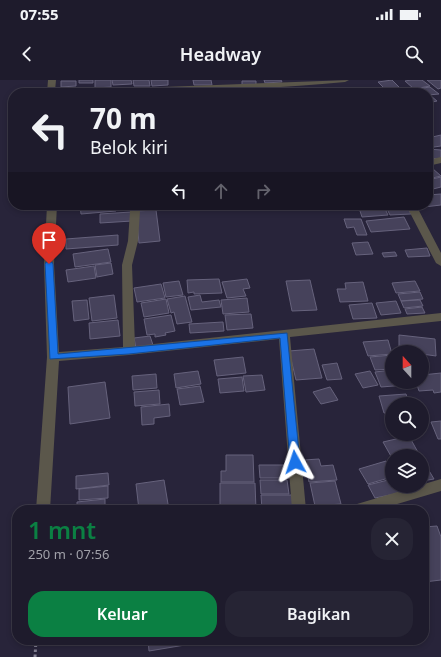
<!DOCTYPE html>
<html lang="id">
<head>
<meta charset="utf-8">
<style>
  :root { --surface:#1e1b2c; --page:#262434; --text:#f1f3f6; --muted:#a1a1a9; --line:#3c3948; --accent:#0b8043 }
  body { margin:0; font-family:"Noto Sans",sans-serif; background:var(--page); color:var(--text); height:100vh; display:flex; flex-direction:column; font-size:15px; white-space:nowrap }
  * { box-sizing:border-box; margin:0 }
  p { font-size:13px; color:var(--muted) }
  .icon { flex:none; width:22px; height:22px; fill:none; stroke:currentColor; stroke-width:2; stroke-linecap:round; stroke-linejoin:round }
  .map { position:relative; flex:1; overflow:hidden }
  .panel { position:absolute; left:12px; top:425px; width:417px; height:140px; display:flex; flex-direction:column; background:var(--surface); border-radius:16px; box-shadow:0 2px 6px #0003,0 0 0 1px var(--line) }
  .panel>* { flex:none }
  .guide { position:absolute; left:8px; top:8px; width:425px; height:122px; border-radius:16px; box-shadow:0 2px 6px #0003,0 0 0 1px var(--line); background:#1e1b2c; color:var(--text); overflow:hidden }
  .needle { width:26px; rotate:339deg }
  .controls { position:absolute; left:385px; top:265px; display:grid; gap:8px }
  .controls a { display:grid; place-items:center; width:44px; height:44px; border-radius:50%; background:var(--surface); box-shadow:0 2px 6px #0003,0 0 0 1px var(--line); font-size:20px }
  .pin { position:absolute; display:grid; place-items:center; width:34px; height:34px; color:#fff; margin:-41px -17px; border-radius:50% 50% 50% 0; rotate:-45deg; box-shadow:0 0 4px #0007 }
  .pin .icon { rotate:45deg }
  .me { position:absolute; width:44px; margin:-22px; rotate:355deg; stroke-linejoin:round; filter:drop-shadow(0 0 3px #0008) }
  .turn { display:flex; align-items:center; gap:14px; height:84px; padding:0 16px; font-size:18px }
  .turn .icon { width:52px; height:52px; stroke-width:2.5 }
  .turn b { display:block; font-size:28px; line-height:34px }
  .lanes { display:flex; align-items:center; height:38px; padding:0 16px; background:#0003; justify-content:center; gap:20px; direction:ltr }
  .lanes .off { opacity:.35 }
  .round { display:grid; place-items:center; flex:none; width:42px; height:42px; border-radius:16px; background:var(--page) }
  .head { display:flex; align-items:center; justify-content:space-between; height:68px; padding:0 16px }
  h1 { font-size:24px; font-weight:600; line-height:30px; color:var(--accent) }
  .button { display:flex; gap:8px; margin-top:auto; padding:8px 16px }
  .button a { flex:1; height:46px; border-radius:16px; background:var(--accent); color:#fff; font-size:16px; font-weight:600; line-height:46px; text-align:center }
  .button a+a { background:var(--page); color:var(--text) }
  .status { display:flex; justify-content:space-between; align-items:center; height:28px; padding:0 20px; background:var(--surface); direction:ltr }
  .status svg { height:11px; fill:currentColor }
  header { display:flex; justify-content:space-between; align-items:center; height:52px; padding:0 16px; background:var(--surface); font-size:18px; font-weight:600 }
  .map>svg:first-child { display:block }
  .building { fill:#46425b; stroke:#66627c }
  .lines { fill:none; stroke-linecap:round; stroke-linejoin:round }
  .path { stroke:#838093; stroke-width:3; stroke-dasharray:2.5 2.5; stroke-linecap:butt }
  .minor { fill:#5b574b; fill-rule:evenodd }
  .route { fill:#1a73e8; stroke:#114b97 }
</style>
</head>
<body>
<div class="status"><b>07:55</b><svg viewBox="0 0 49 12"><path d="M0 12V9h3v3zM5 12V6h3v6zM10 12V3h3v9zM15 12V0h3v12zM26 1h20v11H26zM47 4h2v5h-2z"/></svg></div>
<header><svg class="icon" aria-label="back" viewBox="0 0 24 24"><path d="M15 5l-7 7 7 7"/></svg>Headway<svg class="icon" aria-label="search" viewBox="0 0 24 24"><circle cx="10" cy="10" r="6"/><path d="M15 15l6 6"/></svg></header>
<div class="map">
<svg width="441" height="577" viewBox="0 0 441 577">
  <rect width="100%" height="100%" fill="#28243a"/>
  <path class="building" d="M79,0H93V3H79Z
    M95,0H111V7L95,8Z
    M112,0H131L132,4L113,5Z
    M133,0H149L150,6H134Z
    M151,0H168V5L152,6Z
    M193,0H211L212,5H194Z
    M264,0H281L282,2L265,3Z
    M392,0L405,13H389L378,2Z
    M411,0H422L430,6L414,9L405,1Z
    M427,0H441V8L438,9Z
    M61,1H76V6L61,7Z
    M242,1H256V6H242Z
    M430,7L439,14L428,15V13H414L410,10Z
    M368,8L374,13H356L353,10Z
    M428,16H431L437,21L428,23Z
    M441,55V66L434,67L428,62V58Z
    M428,69L441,70V79L428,78Z
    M432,88L441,96L428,99V89Z
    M441,97V107L433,109L428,104V100Z
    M441,114V125L424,127L423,125H428V115Z
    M80,125H115L116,131L81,134Z
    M358,125H383L388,135L362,137Z
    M385,125H406L411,134L390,135Z
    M156,130L160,161L139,163L136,131Z
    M131,132L132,141L100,143V134Z
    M404,137L410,149L371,152L366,141Z
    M344,139H361L367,155H357L354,147L347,148Z
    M118,155V165L66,169V159Z
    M368,162L373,174L356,175L352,163Z
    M427,168L430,176L408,177L405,170Z
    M108,169L111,182L75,187L73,174Z
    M395,172L397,176L384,177L382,173Z
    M111,183L113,194L97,197L95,185Z
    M94,186L96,198L68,202L66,190Z
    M219,199L222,213L194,214V212L188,213L187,200Z
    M247,199L250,208L243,209L246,216L227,218L222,202Z
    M310,200L317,230L292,231L286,201Z
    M179,201L183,215L166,217L163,203Z
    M415,201L420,211L396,213L392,203Z
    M363,202L368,221L340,222L337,209H346L345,203Z
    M161,204L165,218L137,222L134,208Z
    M420,212L423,219L401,221L398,214Z
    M114,215L117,238L92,241L89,218Z
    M200,215L202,222L219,220L221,227L191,230L188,217Z
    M185,216L192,242L177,244L174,232L171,233L167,219Z
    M247,218L249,232L223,234L221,220Z
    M166,219L169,233L144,237L141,223Z
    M87,220L89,239L74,241L72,221Z
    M420,220L423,226L404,228L401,221Z
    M396,221L401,233L381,235L376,223Z
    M372,223L377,238L353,239L349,225Z
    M422,227L425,233L407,234L405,229Z
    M251,234L253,248L227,250L225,235Z
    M171,235L175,251L165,253L166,255L155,257V254L147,255L144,239Z
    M118,240L120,256L90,259L89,243Z
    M223,242L224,251L190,253L189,244Z
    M399,255L435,259L436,276L422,274V272H399Z
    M150,256L153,265L136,268L134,258Z
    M388,260L392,274L368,276L363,262Z
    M314,269L322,298L296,300L289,271Z
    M392,275V289L375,290L370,277Z
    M243,277L246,293L217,296L214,280Z
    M337,283L342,299L327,300L322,285Z
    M392,290V302H406L407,305L381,307L375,292Z
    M198,291L201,304L176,308L174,294Z
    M370,291L378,305L363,308L355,294Z
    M441,293V312L434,313L433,310L419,311L416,302H422V295Z
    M156,294L157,308L133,310L132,296Z
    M262,295L265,310L246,312L243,296Z
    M242,297L244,311L220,313L218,299Z
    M105,302L110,338L70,344L68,307Z
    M200,306L204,322L180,325L177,309Z
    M330,307L338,320L321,324L313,312Z
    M159,310L160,324L135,326L134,312Z
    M406,314L409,324H392V333H384L379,316Z
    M169,324L170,336L154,338V344L142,345L141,327Z
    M441,341V359H438L431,342Z
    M409,356L420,376H392V378L383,362Z
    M226,375H253L254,402H221V391H226Z
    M319,379L321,386L333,385L337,400L309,402L304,380Z
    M422,379L434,399L422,401Z
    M386,381L392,391V397L368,404L359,389Z
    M259,385H291L292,398H260Z
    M108,393L109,405L76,409V396Z
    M392,399V406H397L400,413L375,418L368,405Z
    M164,400L169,430H139L136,404Z
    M260,400H287L289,414H261Z
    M335,401L341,424L315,426L310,403Z
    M220,403H255L256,430H220Z
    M108,406V418L79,420V409Z
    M261,415H292L294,430H262Z
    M105,419V430H77V422Z
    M437,446L441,457V500L424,502V447Z
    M148,560H184L185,565L149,571Z"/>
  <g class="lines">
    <path class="path" d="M35,577L36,560"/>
    <path class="minor" d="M48,0H56L55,11L349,0L345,2C246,11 147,13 47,13Z
      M441,77V83L428,86V80Z
      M47,125H57L54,184L59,272L123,267L122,185L128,161L130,131L127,125H137L140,131L138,161L132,185L135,266L441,233V241L290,257L306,430H292L279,259L129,275L59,281L50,430H36L47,277L44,184Z
      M406,125H416L441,173V186L436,183Z
      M441,399V411L377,430H350L352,426L357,424Z"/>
  </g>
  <path class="route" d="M46,182H52L53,184L58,274L287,253L300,382L299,385H291L290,382L280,258L129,274L50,279L45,184Z"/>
</svg>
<div class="controls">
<a><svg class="needle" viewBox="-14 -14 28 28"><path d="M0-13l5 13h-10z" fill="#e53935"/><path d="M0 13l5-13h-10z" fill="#a1a1a9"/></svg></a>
<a><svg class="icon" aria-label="search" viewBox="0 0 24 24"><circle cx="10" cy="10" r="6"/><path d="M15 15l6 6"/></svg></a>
<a><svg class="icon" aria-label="layers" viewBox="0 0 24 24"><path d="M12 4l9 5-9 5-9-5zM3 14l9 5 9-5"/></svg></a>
</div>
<div class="pin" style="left:49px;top:184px;background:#d93025"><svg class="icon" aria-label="arrive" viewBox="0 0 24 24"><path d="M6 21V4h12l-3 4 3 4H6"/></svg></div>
<svg class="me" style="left:295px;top:382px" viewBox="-20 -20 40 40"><path d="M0-17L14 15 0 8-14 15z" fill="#1a73e8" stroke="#fff" stroke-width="4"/></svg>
<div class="guide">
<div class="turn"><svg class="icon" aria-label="left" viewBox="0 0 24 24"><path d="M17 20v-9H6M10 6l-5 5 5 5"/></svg><div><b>70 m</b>Belok kiri</div></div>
<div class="lanes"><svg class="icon" aria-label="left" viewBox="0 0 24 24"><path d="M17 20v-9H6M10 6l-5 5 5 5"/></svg><svg class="icon off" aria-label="ahead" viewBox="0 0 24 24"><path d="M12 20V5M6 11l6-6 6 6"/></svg><svg class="icon off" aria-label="right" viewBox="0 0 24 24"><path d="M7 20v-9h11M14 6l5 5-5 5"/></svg></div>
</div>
<section class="panel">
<div class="head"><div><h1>1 mnt</h1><p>250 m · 07:56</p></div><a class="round"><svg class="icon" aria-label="close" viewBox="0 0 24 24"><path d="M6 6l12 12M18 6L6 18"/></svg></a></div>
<div class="button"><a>Keluar</a><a>Bagikan</a></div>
</section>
</div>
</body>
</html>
